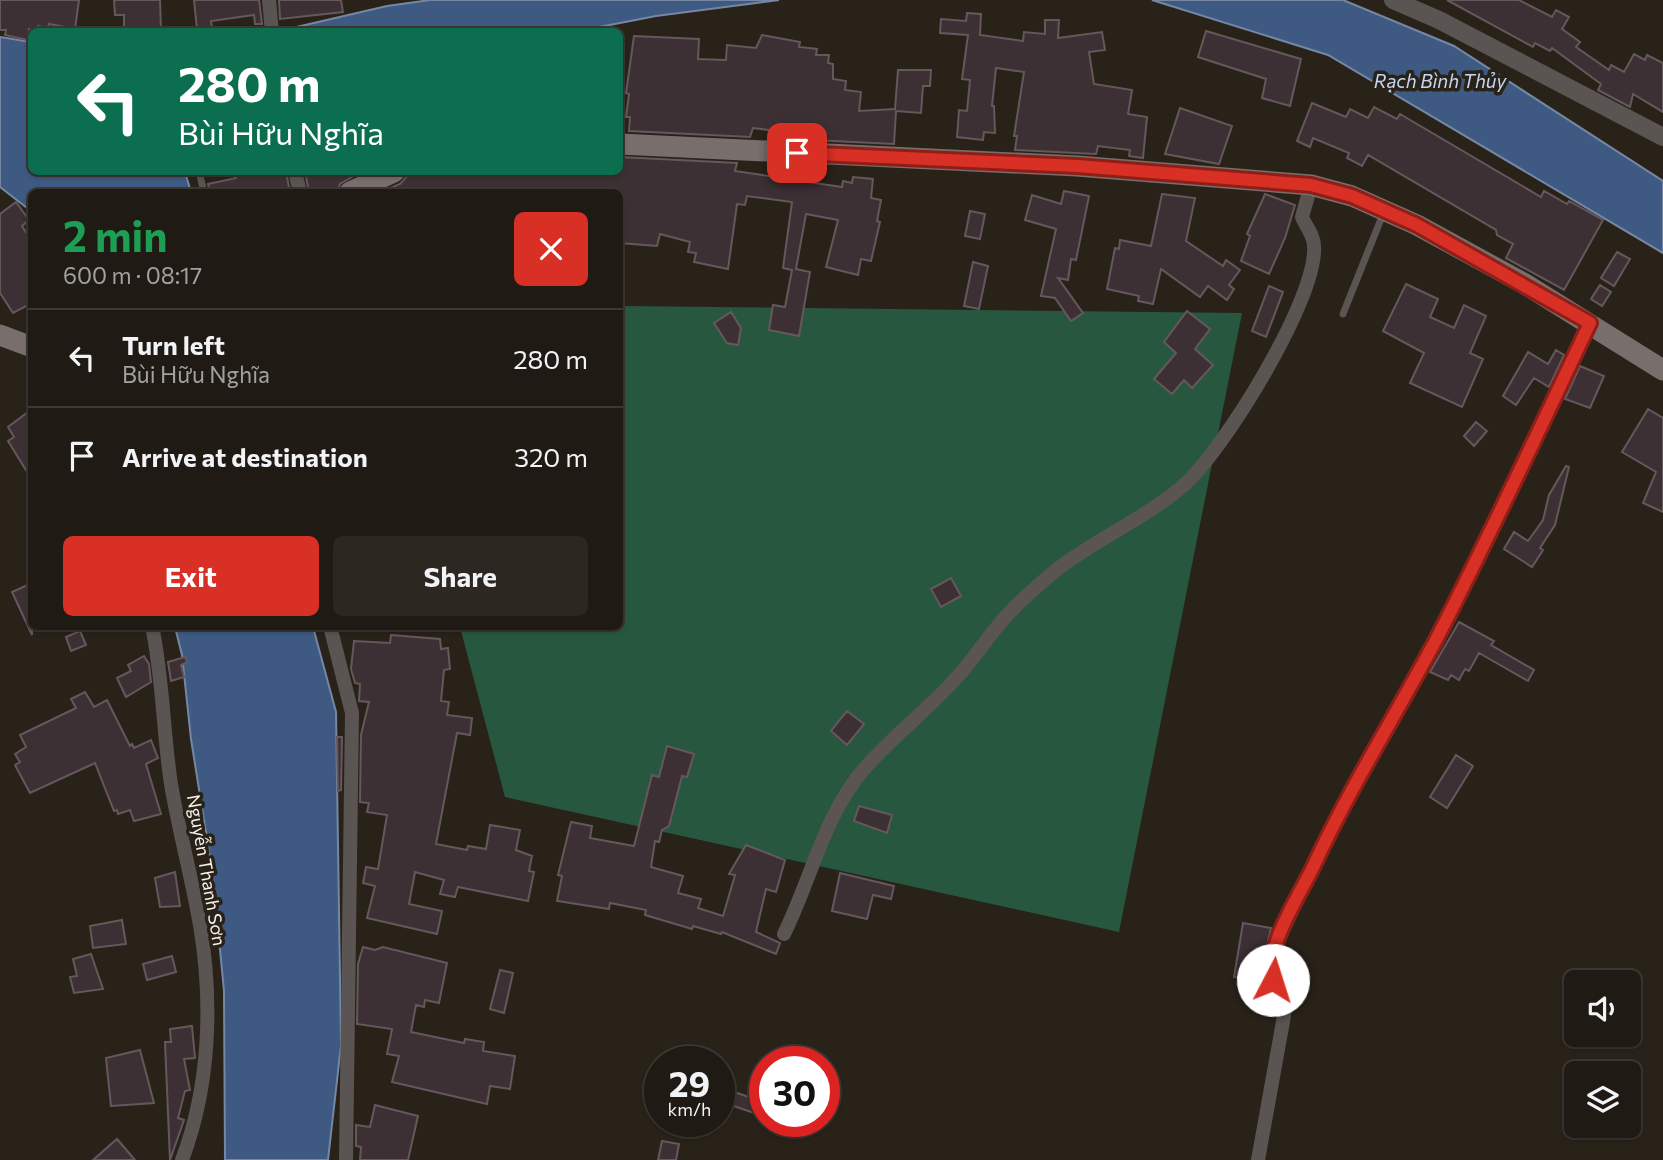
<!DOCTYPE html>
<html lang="en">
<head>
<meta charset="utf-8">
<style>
  :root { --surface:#1f1a13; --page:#2c2721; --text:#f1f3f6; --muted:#a1a1a0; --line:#3c3833; --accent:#d93025 }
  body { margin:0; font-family:Commissioner,sans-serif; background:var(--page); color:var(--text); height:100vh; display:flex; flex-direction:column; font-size:26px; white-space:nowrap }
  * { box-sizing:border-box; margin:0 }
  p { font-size:23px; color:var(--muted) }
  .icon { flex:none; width:38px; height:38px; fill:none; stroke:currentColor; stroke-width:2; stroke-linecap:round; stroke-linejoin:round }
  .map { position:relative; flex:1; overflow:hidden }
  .sheet { position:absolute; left:28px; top:189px; width:595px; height:441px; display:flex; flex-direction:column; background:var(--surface); border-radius:10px; box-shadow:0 2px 5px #0004,0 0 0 2px var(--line) }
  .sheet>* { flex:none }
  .top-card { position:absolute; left:28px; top:28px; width:595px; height:147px; border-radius:10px; box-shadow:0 2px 5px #0004,0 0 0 2px var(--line); background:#0b6e4f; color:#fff; overflow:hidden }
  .controls { position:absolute; left:1564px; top:970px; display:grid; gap:14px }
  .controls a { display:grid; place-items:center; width:77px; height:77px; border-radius:10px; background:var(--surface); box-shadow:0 2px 5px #0004,0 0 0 2px var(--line); font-size:35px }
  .speed { position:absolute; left:644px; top:1046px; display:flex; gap:14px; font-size:35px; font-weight:700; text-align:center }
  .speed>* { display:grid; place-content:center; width:91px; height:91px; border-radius:50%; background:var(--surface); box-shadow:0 2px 5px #0004,0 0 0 2px var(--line); line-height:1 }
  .speed small { font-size:18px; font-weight:400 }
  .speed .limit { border:10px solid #d22; background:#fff; color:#111 }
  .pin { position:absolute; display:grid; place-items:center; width:60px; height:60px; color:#fff; margin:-30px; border-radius:14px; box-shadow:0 4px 10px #0006 }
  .me { position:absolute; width:77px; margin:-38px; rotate:5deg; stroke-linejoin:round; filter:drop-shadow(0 0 5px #0008) }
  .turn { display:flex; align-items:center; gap:24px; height:147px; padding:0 35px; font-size:32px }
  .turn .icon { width:91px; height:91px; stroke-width:2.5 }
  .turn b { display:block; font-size:49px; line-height:60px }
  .round { display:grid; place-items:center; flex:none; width:74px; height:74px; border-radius:10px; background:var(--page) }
  .overview { display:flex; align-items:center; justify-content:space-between; height:119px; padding:0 35px }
  h1 { font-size:42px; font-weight:700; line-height:52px; color:#1e9e55 }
  .primary-button { display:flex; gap:14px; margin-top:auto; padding:14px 35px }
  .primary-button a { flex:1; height:80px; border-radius:10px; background:var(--accent); color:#fff; font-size:28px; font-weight:700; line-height:80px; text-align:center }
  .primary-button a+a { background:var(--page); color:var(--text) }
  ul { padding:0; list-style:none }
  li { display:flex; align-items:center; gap:21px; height:98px; padding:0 35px; border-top:2px solid var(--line) }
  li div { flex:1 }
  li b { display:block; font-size:26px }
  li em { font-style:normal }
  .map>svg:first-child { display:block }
  .green { fill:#28573f }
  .water { fill:#3e5a83; stroke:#7587a2; stroke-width:2 }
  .building { fill:#3d3035; stroke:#65585c; stroke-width:2 }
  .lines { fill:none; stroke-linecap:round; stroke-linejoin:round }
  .service { stroke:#5a5452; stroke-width:7 }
  .minor { stroke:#5a5452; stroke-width:14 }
  .tertiary { stroke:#5a5452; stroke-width:18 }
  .secondary { stroke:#786f6c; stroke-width:21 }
  .route-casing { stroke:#8d1f18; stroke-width:18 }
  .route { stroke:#d93025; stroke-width:12 }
  .labels { text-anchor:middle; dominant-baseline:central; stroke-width:7; stroke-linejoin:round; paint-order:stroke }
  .street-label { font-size:18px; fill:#f6f1eb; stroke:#292219 }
  .water-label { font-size:19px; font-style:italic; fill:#c5d7f2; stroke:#292219 }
</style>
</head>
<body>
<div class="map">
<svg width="1663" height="1160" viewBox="0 0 1663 1160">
  <rect width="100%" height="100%" fill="#292219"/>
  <path class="green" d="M620,306L1242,313L1119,932L505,797L460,627L620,626Z"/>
  <path class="water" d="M430,0H779L656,16L579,31L275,32L387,6Z
    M1152,0H1343L1454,46L1663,181V253L1328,55Z
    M0,37L31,42L32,172H185L191,192H32L31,211L0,187Z
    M175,627H313L336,712L341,1045L328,1160H225L224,991L213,877L191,739L182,655Z"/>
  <path class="building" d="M0,0H79L75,29L49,24L48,28L38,26L37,31L29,29L28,40L5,35L6,30H0Z
    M114,0H160L161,31L124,32V15H115Z
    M194,0H259L262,24H255L254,15L211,21L212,28L197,29Z
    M279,0H341L343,12L280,19Z
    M1447,0H1519L1552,17L1556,10L1569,17L1562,29L1580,42L1576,47L1609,70L1611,65L1624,72L1634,54L1645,60L1647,55L1663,63V112L1633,94L1630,107L1598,90L1601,84L1552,48L1550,51L1535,43L1533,47Z
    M967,13L981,14L980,35L1023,41L1024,32L1045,34V20H1059L1058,38L1102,32L1105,50L1089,52L1094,84L1132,90L1128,114L1147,117L1143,158L1129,156L1130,150L1098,146L1096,154L1015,150L1017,136H1014L1024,72L996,68L992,106H994L995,133L984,132L983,140L957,137L959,110L967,111L970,80L962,79L968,35L940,33L941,19L966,21Z
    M1206,31L1301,59L1290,106L1262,98L1266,79L1198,57Z
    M762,35L800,42L799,47L817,49L816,55H829L828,63L833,64V79L846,81L845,90L861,92L859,111L895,109L898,70H931L930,86H923L921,113L896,111L894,144L792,139L793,133L753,128L750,137L629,131L630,117H626L629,94L626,93L634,36L699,39L698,59L726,60L727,45L756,48Z
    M1312,103L1346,117L1350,109L1368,118L1374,107L1397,119L1400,114L1541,197L1544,191L1567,204L1569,201L1603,220L1564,290L1506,258L1513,244L1497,235L1496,230L1368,155L1362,166L1347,158L1349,153L1313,138L1310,147L1297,141Z
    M1180,108L1232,126L1219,164L1165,154Z
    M620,157L737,163L735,171L842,187L843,181L852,183L853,177L873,179L871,198L881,200L877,221L880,222L871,261L861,259L858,275L826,267L838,220L806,214L796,269L810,272L799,336L769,330L773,305L785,307L792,270L783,268L792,202L747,196L745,205L737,204L728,269L694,262L696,253L688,252L690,242L660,234L657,246L620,243V192H381L400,184L411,172H620Z
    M234,172H286L290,192H210L208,184L236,178Z
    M305,172H359V173L340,184L337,192H309Z
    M1064,191L1089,196L1076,260L1071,259L1068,280L1058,278L1083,313L1071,321L1055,298L1041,296L1056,229L1025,220L1032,195L1061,204Z
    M1162,194L1195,198L1186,241L1223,266L1226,260L1240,270L1229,285L1234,289L1227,300L1208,286L1200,297L1161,269L1153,304L1138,301L1139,296L1107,289L1115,248L1119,249L1120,240L1151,246Z
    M1265,194L1295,205L1285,238L1269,274L1241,261L1250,236L1247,234Z
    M16,202L29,220L22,226L32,242V303L13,313L0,293V214Z
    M970,211L985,214L980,239L965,236Z
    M1617,252L1630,259L1614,286L1601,278Z
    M973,262L988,266L979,309L964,306Z
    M1406,284L1438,299L1430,317L1454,328L1464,305L1486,316L1470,353L1483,359L1462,407L1410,383L1424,353L1383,331Z
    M1600,285L1611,292L1602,306L1591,299Z
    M1269,286L1283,292L1266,337L1252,331Z
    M1187,311L1210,329L1195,349L1213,365L1192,388L1184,380L1172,394L1154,379L1176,353L1164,342Z
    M731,312L741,328L738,345L727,343L714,323Z
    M1556,350L1564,355L1549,387L1534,378L1516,405L1503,396L1528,352L1548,364Z
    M1580,366L1604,376L1590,408L1565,399Z
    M32,409V480L8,441L14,437L8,427Z
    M1648,409L1663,418V512L1643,503L1656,472L1622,452Z
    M1476,422L1487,431L1474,446L1464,436Z
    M1566,466L1569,467L1555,525L1540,548L1543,550L1532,567L1504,549L1514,532L1528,541L1543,520L1549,495Z
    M951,578L961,596L941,607L931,589Z
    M32,583V635L12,592Z
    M1459,622L1494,641L1491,645L1534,670L1528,681L1479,653L1469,671L1465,669L1459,680L1451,675L1448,680L1430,672Z
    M80,631L86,645L71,651L66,637Z
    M391,635L440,639L441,649L448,648L450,669L444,670L441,701L449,702L447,715L472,718L470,735L457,733L436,844L467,850L468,846L486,849L490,825L520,830L516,850L532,856L529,871L534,872L528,901L458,887L455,897L440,894L444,880L415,872L409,904L442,911L437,934L367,918L375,886L363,883L366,867L378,869L387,815L367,812L369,803L360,802L361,735L369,702L359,701L360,684L355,683L351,669L354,641L390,643Z
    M144,656L149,664L151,682L126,697L117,678L131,671L128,665Z
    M185,657L187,662L181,665L184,677L171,681L168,662Z
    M85,692L94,707L107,700L130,746L132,744L134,748L151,740L158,758L146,764L161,814L134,821L130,810L118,814L117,810L114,811L95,763L30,793L15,765L20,762L15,754L26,747L20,735L76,708L71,699Z
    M847,711L864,724L847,745L831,731Z
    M337,737H342L341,790L338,791Z
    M667,746L694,754L687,777L682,776L669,826L662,830L659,842L655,841L651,867L683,876L678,893L701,899L698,908L723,916L735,875L729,874L746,845L785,860L776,892L766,889L756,932L780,943L776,954L722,932L721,934L693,926L692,929L645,915L646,910L610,903L609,909L557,901L562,876L558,875L571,822L592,826L590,838L634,846L652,775L659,777Z
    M1456,755L1473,766L1447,808L1430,797Z
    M859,806L892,815L887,833L854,821Z
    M175,872L180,906L160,907L155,878Z
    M840,873L894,886L891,899L873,895L867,919L832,911Z
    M122,920L126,944L93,948L90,926Z
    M1243,923L1271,928L1261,973L1251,971L1250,980L1234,977Z
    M363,947L375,950L383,947L447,963L439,1003L425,1000L424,1007L416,1005L411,1032L464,1043L465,1039L484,1042L483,1051L515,1056L510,1089L490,1086L487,1104L392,1082L399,1056L387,1054L392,1029L357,1024L358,964Z
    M91,954L103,989L74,993L70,977L77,976L73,959Z
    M172,956L176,972L147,980L143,964Z
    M500,970L513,973L504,1013L490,1009Z
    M192,1026L195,1058L184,1059L190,1090L185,1091L178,1118L184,1120L170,1160L165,1042H171L170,1029Z
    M140,1050L154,1103L111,1106L106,1058Z
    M719,1087L758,1100L754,1113L719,1101Z
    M375,1105L418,1116L408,1160H360L361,1147L356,1146V1125L370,1127Z
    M117,1139L135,1160H93Z
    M662,1141L679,1144L676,1160H658Z"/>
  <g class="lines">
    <path class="service" d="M199,172L204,192
      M1343,314L1383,214"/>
    <path class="minor" d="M269,0L272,32
      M295,172L300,192
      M152,626C163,678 163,732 171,784C179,832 192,878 200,925C213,1002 210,1086 182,1160
      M330,626L352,713L346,1160
      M784,934C811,880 824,814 865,768C894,735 930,708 959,675C980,651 996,624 1020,602C1036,587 1054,570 1073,558C1109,533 1151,514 1184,485C1223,451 1318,298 1314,246C1314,235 1306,227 1302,217L1311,185
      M1258,1160L1284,1016L1270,970L1276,945L1330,831L1401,706L1485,546L1590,322"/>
    <path class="tertiary" d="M1393,0L1439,20L1663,137"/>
    <path class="secondary" d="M620,144L1077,166L1311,185L1352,196L1417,225L1525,284L1663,370
      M350,192L394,172
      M0,335L32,347"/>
  </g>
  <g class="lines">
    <defs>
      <path id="route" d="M797,153L1077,166L1311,185L1352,196L1417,225L1590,323C1540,428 1491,534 1437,638C1397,713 1351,786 1315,863C1301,894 1264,946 1273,980"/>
    </defs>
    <use href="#route" class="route-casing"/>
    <use href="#route" class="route"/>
  </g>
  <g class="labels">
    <g class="street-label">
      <text transform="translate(207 870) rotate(80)">Nguyễn Thanh Sơn</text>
    </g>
    <g class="water-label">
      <text x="1440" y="80">Rạch Bình Thủy</text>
    </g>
  </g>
</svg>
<div class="controls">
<a><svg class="icon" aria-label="sound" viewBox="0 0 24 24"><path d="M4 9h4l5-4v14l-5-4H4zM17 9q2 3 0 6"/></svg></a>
<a><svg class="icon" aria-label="layers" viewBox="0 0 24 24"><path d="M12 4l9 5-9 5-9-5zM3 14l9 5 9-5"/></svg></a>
</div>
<div class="speed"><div>29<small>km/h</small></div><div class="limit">30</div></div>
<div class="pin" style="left:797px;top:153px;background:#d93025"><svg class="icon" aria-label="arrive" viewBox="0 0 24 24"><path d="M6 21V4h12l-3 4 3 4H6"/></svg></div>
<svg class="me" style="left:1273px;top:980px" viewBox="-20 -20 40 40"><circle r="19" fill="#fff"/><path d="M0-13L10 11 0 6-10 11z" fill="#d93025"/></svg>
<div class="top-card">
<div class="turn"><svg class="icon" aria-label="left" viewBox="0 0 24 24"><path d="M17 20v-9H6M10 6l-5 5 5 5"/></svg><div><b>280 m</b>Bùi Hữu Nghĩa</div></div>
</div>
<section class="sheet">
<div class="overview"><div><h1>2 min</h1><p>600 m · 08:17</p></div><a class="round" style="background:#d93025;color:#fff"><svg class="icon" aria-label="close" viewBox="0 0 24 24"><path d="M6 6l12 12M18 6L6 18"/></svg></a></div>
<ul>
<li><svg class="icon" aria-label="left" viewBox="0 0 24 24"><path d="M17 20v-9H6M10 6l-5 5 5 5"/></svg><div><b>Turn left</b><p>Bùi Hữu Nghĩa</p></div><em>280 m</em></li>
<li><svg class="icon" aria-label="arrive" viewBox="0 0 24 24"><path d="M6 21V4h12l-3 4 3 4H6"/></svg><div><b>Arrive at destination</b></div><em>320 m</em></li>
</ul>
<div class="primary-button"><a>Exit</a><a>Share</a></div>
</section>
</div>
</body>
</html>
